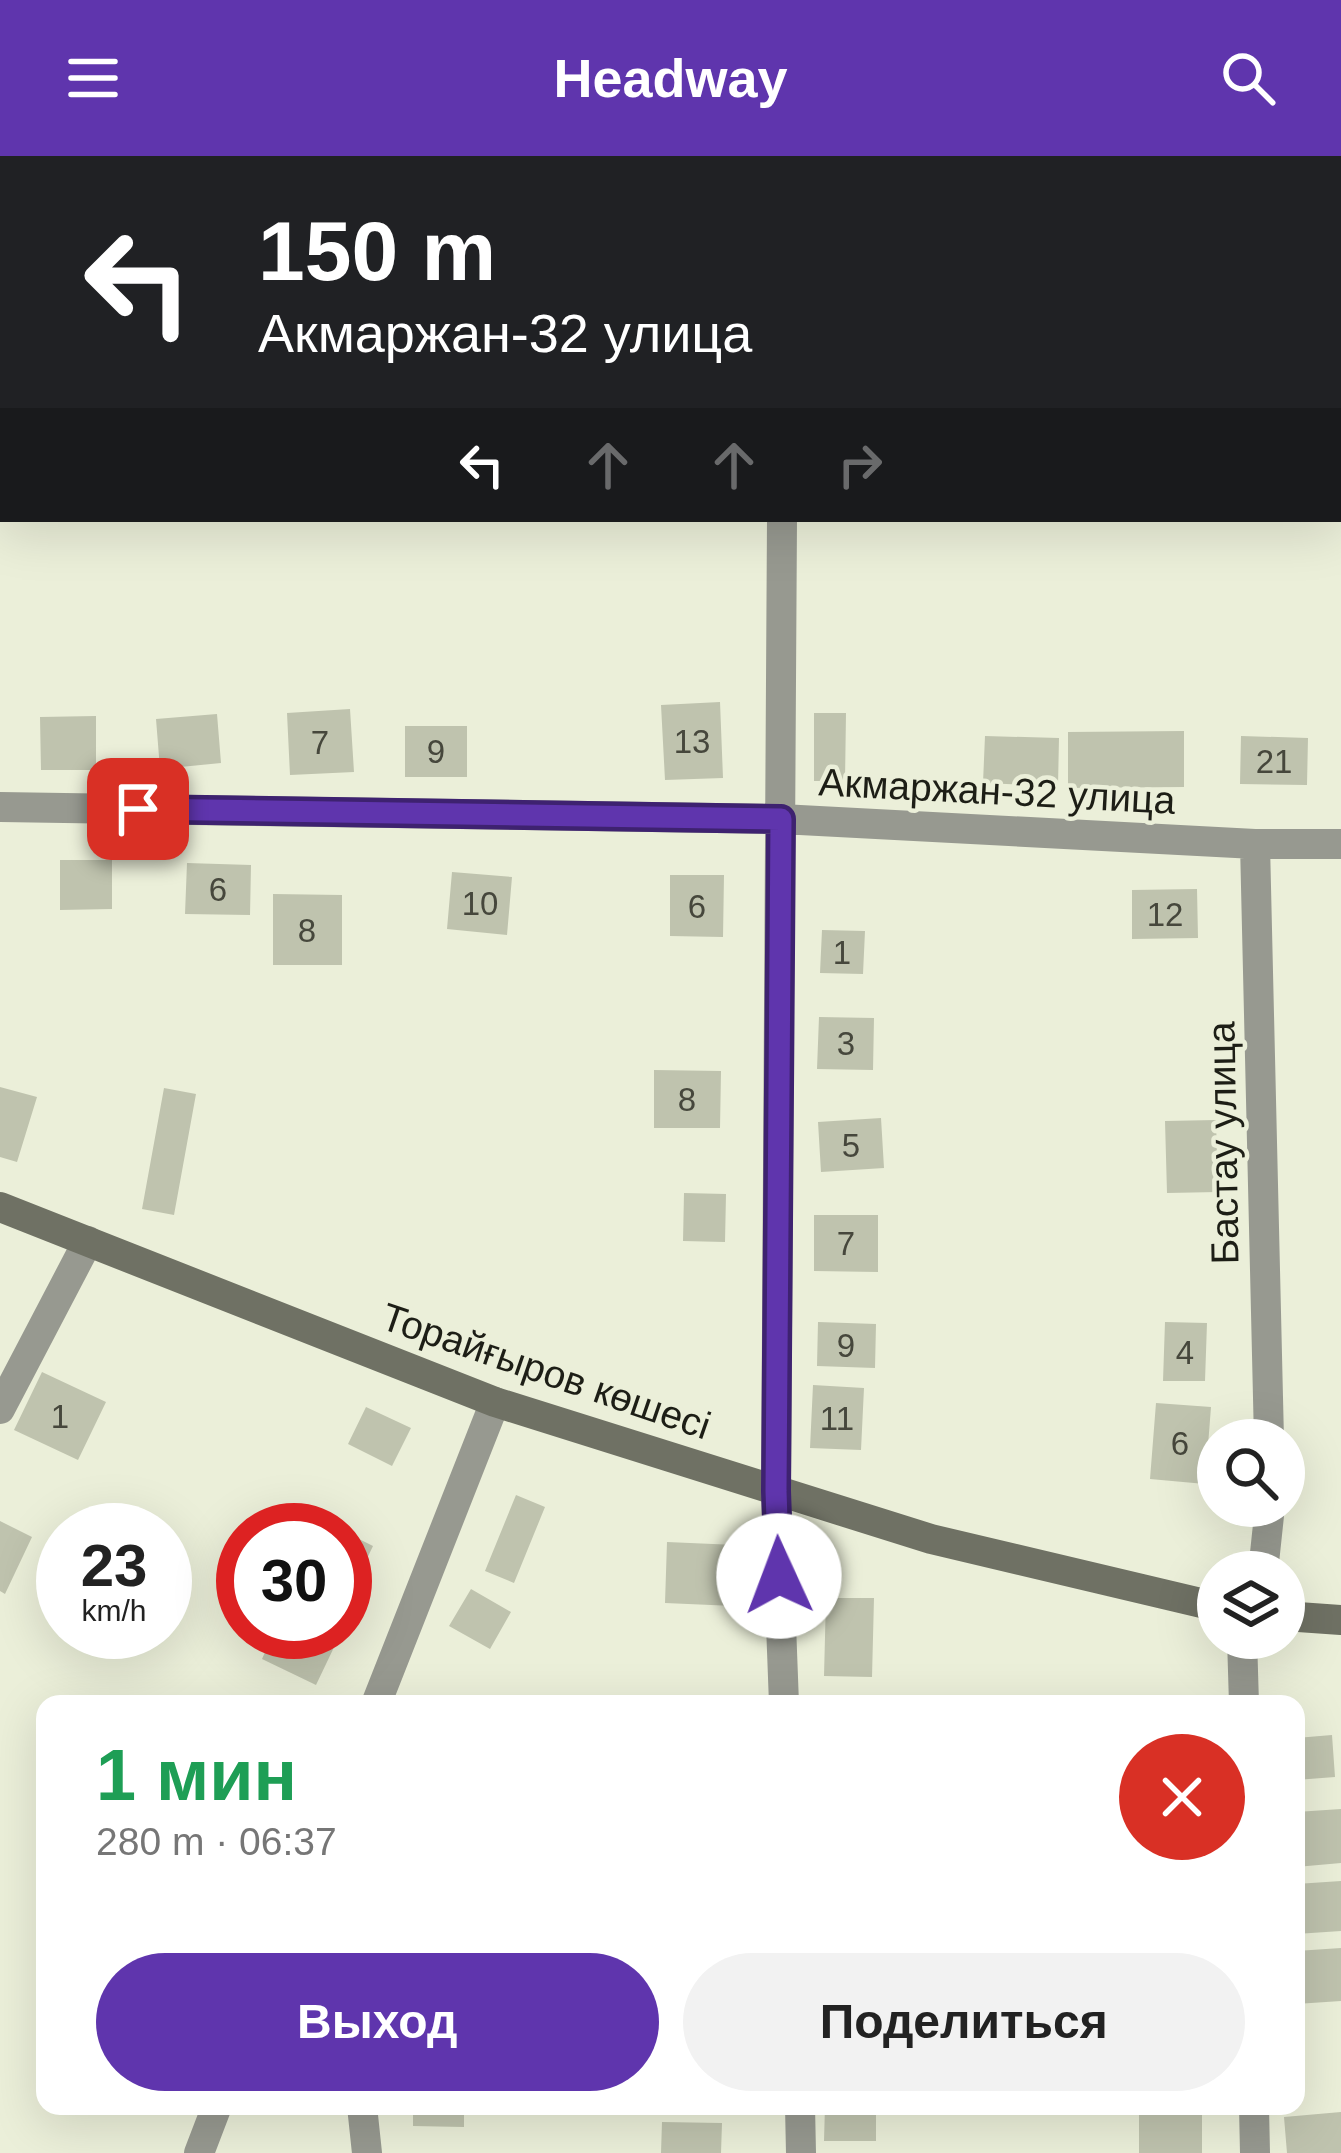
<!DOCTYPE html>
<html lang="ru">
<head>
<meta charset="utf-8">
<style>
  :root { --surface:#fff; --page:#f2f2f2; --text:#222; --muted:#767676; --accent:#5f35ad }
  body { margin:0; font-family:Arial,sans-serif; background:var(--page); color:var(--text); height:100vh; display:flex; flex-direction:column; font-size:45px; white-space:nowrap }
  * { box-sizing:border-box; margin:0 }
  p { font-size:39px; color:var(--muted) }
  .icon { flex:none; width:66px; height:66px; fill:none; stroke:currentColor; stroke-width:2; stroke-linecap:round; stroke-linejoin:round }
  .map { position:relative; flex:1; overflow:hidden }
  .details { position:absolute; left:36px; top:1539px; width:1269px; height:420px; display:flex; flex-direction:column; background:var(--surface); border-radius:24px; box-shadow:0 12px 48px #0002 }
  .details>* { flex:none }
  .top-card { position:absolute; left:0px; top:0px; width:1341px; height:366px; box-shadow:0 12px 48px #0002; background:#202124; color:#fff; overflow:hidden }
  .buttons { position:absolute; left:1197px; top:1263px; display:grid; gap:24px }
  .buttons a { display:grid; place-items:center; width:108px; height:108px; border-radius:50%; background:var(--surface); box-shadow:0 12px 48px #0002; font-size:60px }
  .speed { position:absolute; left:36px; top:1347px; display:flex; gap:24px; font-size:60px; font-weight:700; text-align:center }
  .speed>* { display:grid; place-content:center; width:156px; height:156px; border-radius:50%; background:var(--surface); box-shadow:0 12px 48px #0002; line-height:1 }
  .speed small { font-size:30px; font-weight:400 }
  .speed .limit { border:18px solid #d22; background:#fff; color:#111 }
  .pin { position:absolute; display:grid; place-items:center; width:102px; height:102px; color:#fff; margin:-51px; border-radius:24px; box-shadow:0 6px 18px #0006 }
  .me { position:absolute; width:132px; margin:-66px; rotate:358deg; stroke-linejoin:round; filter:drop-shadow(0 0 9px #0008) }
  .turn { display:flex; align-items:center; gap:42px; height:252px; padding:0 60px; font-size:54px }
  .turn .icon { width:156px; height:156px; stroke-width:2.5 }
  .turn b { display:block; font-size:84px; line-height:102px }
  .lanes { display:flex; align-items:center; height:114px; padding:0 60px; background:#0003; justify-content:center; gap:60px; direction:ltr }
  .lanes .off { opacity:.35 }
  .round { display:grid; place-items:center; flex:none; width:126px; height:126px; border-radius:63px; background:var(--page) }
  .summary { display:flex; align-items:center; justify-content:space-between; height:204px; padding:0 60px }
  h1 { font-size:72px; font-weight:700; line-height:90px; color:#1e9e55 }
  .button { display:flex; gap:24px; margin-top:auto; padding:24px 60px }
  .button a { flex:1; height:138px; border-radius:72px; background:var(--accent); color:#fff; font-size:48px; font-weight:700; line-height:138px; text-align:center }
  .button a+a { background:var(--page); color:var(--text) }
  header { display:flex; justify-content:space-between; align-items:center; height:156px; padding:0 60px; background:var(--accent); color:#fff; font-size:54px; font-weight:700 }
  .map>svg:first-child { display:block }
  .building { fill:#bfc3ae }
  .lines { fill:none; stroke-linecap:round; stroke-linejoin:round }
  .street { stroke:#979990; stroke-width:30 }
  .secondary { stroke:#6f7164; stroke-width:30 }
  .route-casing { stroke:#3e2270; stroke-width:30 }
  .route { stroke:#5f35ad; stroke-width:21 }
  .labels { text-anchor:middle; dominant-baseline:central; stroke-width:9; stroke-linejoin:round; paint-order:stroke }
  .number-label { font-size:33px; fill:#46473c }
  .street-label { font-size:39px; fill:#1d1e16; stroke:#ebefd9 }
</style>
</head>
<body>
<header><svg class="icon" aria-label="menu" viewBox="0 0 24 24"><path d="M4 6h16M4 12h16M4 18h16"/></svg>Headway<svg class="icon" aria-label="search" viewBox="0 0 24 24"><circle cx="10" cy="10" r="6"/><path d="M15 15l6 6"/></svg></header>
<div class="map">
<svg width="1341" height="1997" viewBox="0 0 1341 1997">
  <rect width="100%" height="100%" fill="#ebefd9"/>
  <path class="building" d="M720,546L723,622L665,624L661,549Z
    M350,553L354,616L290,619L287,557Z
    M814,557H846L845,625H814Z
    M217,558L221,607L160,613L156,563Z
    M96,560V614H41L40,561Z
    M405,570H467V621H405Z
    M1184,575V631L1068,632V576Z
    M985,580L1059,582L1058,630L983,627Z
    M1241,580L1308,582L1307,629L1240,628Z
    M60,704H112V753L60,754Z
    M187,707L251,709L250,759L185,758Z
    M452,716L512,721L507,779L447,773Z
    M670,719H724L723,781L670,780Z
    M1197,733L1198,782L1132,783V734Z
    M273,738L342,739V809H273Z
    M822,774L865,775L863,818L820,817Z
    M819,861L874,862L873,914L817,913Z
    M654,914L721,915L720,972H654Z
    M0,931L37,941L17,1006L0,1001Z
    M164,932L196,938L174,1059L142,1053Z
    M881,962L884,1012L821,1016L818,966Z
    M1216,964L1218,1036L1167,1037L1165,965Z
    M684,1037L726,1038L725,1086L683,1085Z
    M814,1059H878V1116L814,1115Z
    M818,1166L876,1168L875,1212L817,1210Z
    M1165,1166L1207,1167L1205,1225H1163Z
    M42,1216L106,1246L78,1304L14,1274Z
    M813,1229L864,1232L861,1294L810,1292Z
    M1156,1247L1211,1251L1205,1328L1150,1323Z
    M366,1251L411,1272L392,1310L348,1288Z
    M516,1339L545,1351L514,1427L485,1415Z
    M0,1365L32,1381L5,1438L0,1435Z
    M345,1376L373,1390L349,1440L345,1438Z
    M667,1386L736,1389L734,1450L665,1447Z
    M471,1433L511,1456L490,1493L449,1470Z
    M826,1442H874L872,1521L824,1520Z
    M274,1476H318L337,1485L316,1529L262,1503Z
    M1332,1579L1335,1621L1296,1624V1582Z
    M1341,1653V1707L1296,1711V1656Z
    M1341,1725V1775L1296,1778V1728Z
    M1341,1792V1845L1296,1848V1795Z
    M413,1950H464V1971L413,1970Z
    M825,1950H876V1985H824Z
    M1139,1951L1202,1952V1997H1139Z
    M1341,1956V1997H1287L1284,1961Z
    M662,1966L722,1967L721,1997H661Z"/>
  <g class="lines">
    <path class="street" d="M785,3V0
      M0,161H3
      M1338,178H1341
      M782,363L776,1335L784,1548
      M0,651L781,663L1255,688H1341
      M1255,688L1269,1284
      M0,1253L88,1085
      M1263,1416L1270,1350
      M1242,1482L1244,1548
      M376,1548L495,1246
      M362,1950L367,1997
      M800,1950L801,1997
      M1254,1950L1255,1997
      M199,1997L217,1950"/>
    <path class="secondary" d="M0,1051L495,1246L931,1383L1218,1451
      M1284,1460L1341,1464"/>
  </g>
  <g class="lines">
    <defs>
      <path id="route" d="M138,653L781,663L776,1335L779,1420"/>
    </defs>
    <use href="#route" class="route-casing"/>
    <use href="#route" class="route"/>
  </g>
  <g class="labels">
    <g class="number-label">
      <text x="692" y="585">13</text>
      <text x="320" y="586">7</text>
      <text x="436" y="595">9</text>
      <text x="1274" y="605">21</text>
      <text x="218" y="733">6</text>
      <text x="480" y="747">10</text>
      <text x="697" y="750">6</text>
      <text x="1165" y="758">12</text>
      <text x="307" y="774">8</text>
      <text x="842" y="796">1</text>
      <text x="846" y="887">3</text>
      <text x="687" y="943">8</text>
      <text x="851" y="989">5</text>
      <text x="846" y="1087">7</text>
      <text x="846" y="1189">9</text>
      <text x="1185" y="1196">4</text>
      <text x="60" y="1260">1</text>
      <text x="837" y="1262">11</text>
      <text x="1180" y="1287">6</text>
    </g>
    <g class="street-label">
      <text transform="translate(997 635) rotate(3)">Акмаржан-32 улица</text>
      <text transform="translate(1223 987) rotate(-91)">Бастау улица</text>
      <text transform="translate(546 1215) rotate(19)">Торайғыров көшесі</text>
    </g>
  </g>
</svg>
<div class="buttons">
<a><svg class="icon" aria-label="search" viewBox="0 0 24 24"><circle cx="10" cy="10" r="6"/><path d="M15 15l6 6"/></svg></a>
<a><svg class="icon" aria-label="layers" viewBox="0 0 24 24"><path d="M12 4l9 5-9 5-9-5zM3 14l9 5 9-5"/></svg></a>
</div>
<div class="speed"><div>23<small>km/h</small></div><div class="limit">30</div></div>
<div class="pin" style="left:138px;top:653px;background:#d93025"><svg class="icon" aria-label="arrive" viewBox="0 0 24 24"><path d="M6 21V4h12l-3 4 3 4H6"/></svg></div>
<svg class="me" style="left:779px;top:1420px" viewBox="-20 -20 40 40"><circle r="19" fill="#fff"/><path d="M0-13L10 11 0 6-10 11z" fill="#5f35ad"/></svg>
<div class="top-card">
<div class="turn"><svg class="icon" aria-label="left" viewBox="0 0 24 24"><path d="M17 20v-9H6M10 6l-5 5 5 5"/></svg><div><b>150 m</b>Акмаржан-32 улица</div></div>
<div class="lanes"><svg class="icon" aria-label="left" viewBox="0 0 24 24"><path d="M17 20v-9H6M10 6l-5 5 5 5"/></svg><svg class="icon off" aria-label="ahead" viewBox="0 0 24 24"><path d="M12 20V5M6 11l6-6 6 6"/></svg><svg class="icon off" aria-label="ahead" viewBox="0 0 24 24"><path d="M12 20V5M6 11l6-6 6 6"/></svg><svg class="icon off" aria-label="right" viewBox="0 0 24 24"><path d="M7 20v-9h11M14 6l5 5-5 5"/></svg></div>
</div>
<section class="details">
<div class="summary"><div><h1>1 мин</h1><p>280 m · 06:37</p></div><a class="round" style="background:#d93025;color:#fff"><svg class="icon" aria-label="close" viewBox="0 0 24 24"><path d="M6 6l12 12M18 6L6 18"/></svg></a></div>
<div class="button"><a>Выход</a><a>Поделиться</a></div>
</section>
</div>
</body>
</html>
